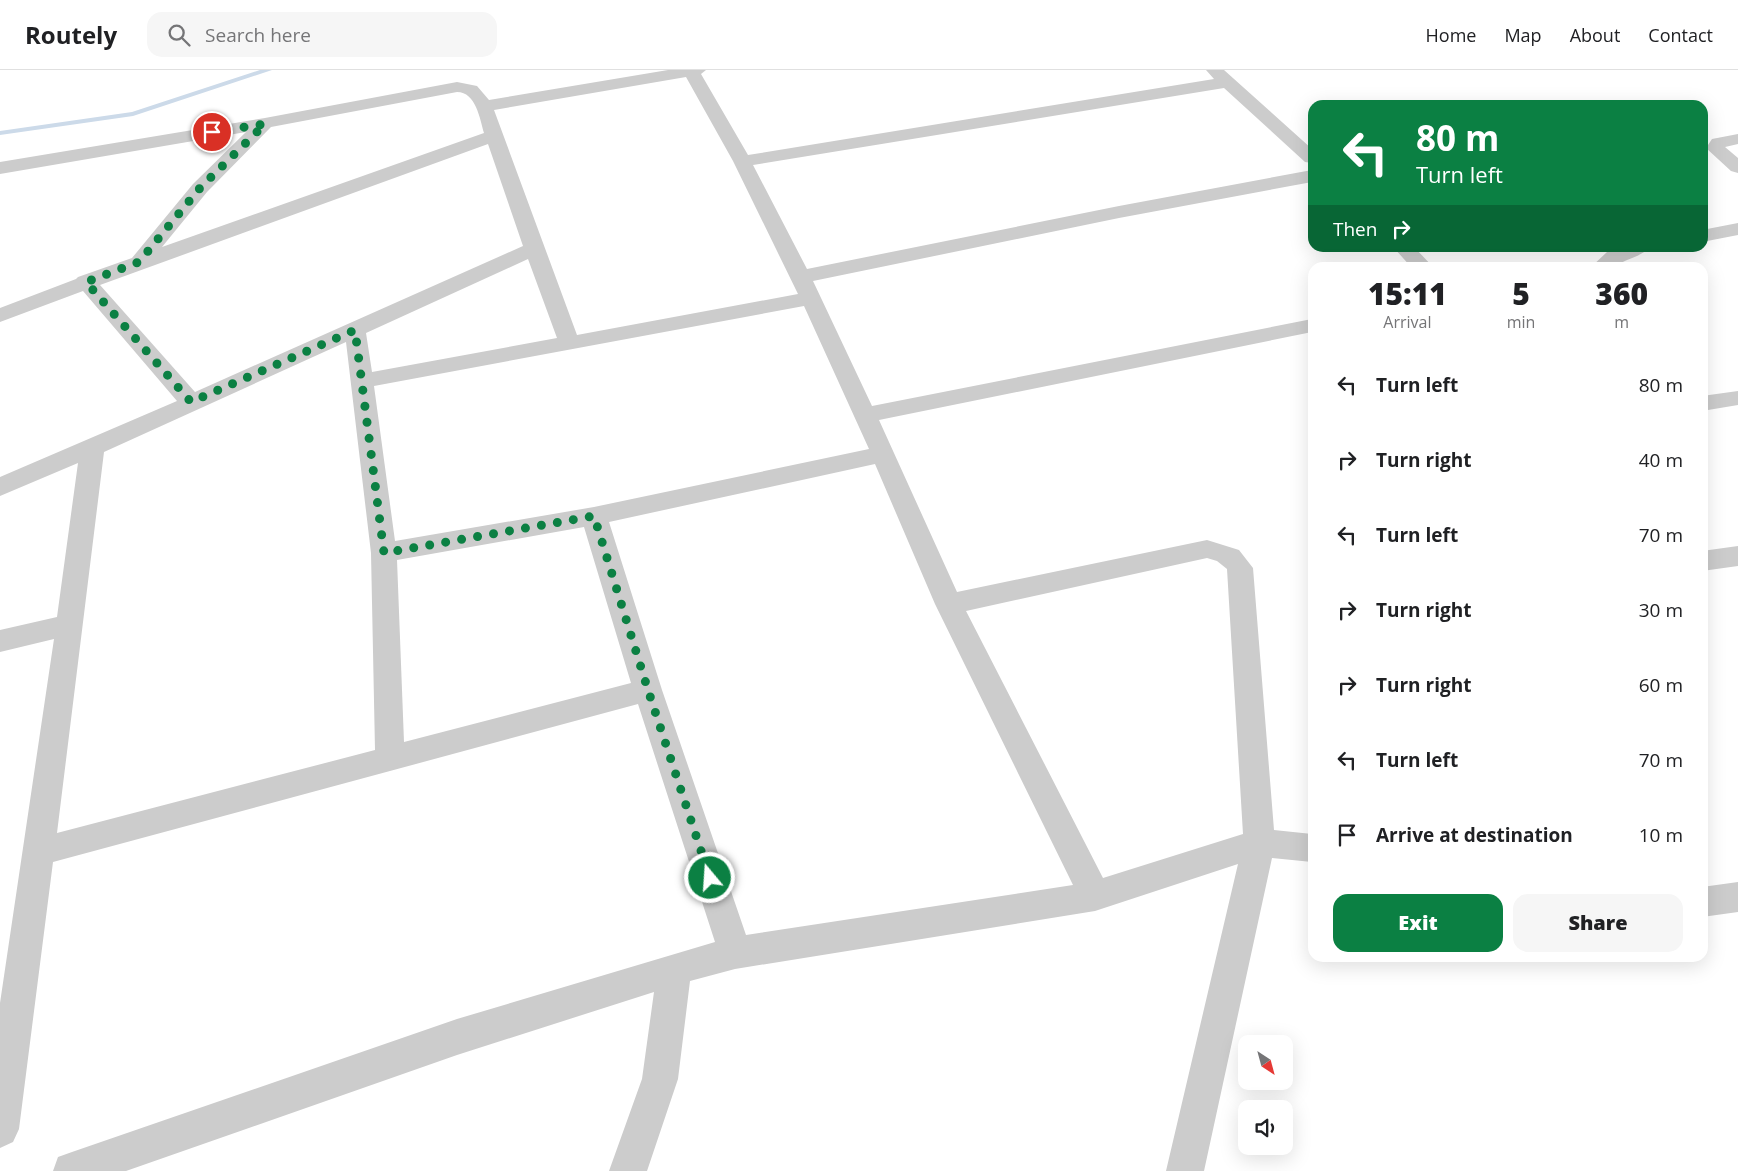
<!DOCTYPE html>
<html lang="en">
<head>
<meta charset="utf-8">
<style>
  :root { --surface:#fff; --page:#f6f6f6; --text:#202124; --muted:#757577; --line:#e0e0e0; --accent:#0b8043 }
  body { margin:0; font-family:"Open Sans",sans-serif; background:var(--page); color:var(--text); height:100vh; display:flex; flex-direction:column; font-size:19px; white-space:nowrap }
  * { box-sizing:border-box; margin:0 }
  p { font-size:16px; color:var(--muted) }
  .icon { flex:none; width:28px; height:28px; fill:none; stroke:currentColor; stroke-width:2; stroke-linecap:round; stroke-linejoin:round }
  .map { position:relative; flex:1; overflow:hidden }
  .sheet { position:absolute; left:1308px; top:192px; width:400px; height:700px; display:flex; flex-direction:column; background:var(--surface); border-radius:15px; box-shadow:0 5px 20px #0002 }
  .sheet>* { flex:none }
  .guide { position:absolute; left:1308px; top:30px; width:400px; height:152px; border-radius:15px; box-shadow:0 5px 20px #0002; background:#0b8043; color:#fff; overflow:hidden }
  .needle { width:32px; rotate:144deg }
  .tools { position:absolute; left:1238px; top:965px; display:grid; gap:10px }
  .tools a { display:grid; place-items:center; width:55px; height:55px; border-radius:10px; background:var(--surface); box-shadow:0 5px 20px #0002; font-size:25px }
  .pin { position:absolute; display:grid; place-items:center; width:42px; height:42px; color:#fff; margin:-21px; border:2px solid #fff; border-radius:50%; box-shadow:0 1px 5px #0007 }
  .me { position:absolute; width:55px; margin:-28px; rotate:342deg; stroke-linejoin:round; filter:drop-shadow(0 0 4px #0008) }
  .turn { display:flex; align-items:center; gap:18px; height:105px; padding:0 25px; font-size:22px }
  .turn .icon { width:65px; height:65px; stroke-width:2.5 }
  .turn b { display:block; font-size:35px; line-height:42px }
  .then { display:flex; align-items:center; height:48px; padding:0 25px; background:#0003; gap:10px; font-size:19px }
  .eta { display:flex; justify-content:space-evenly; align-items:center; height:85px; text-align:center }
  .eta b { font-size:30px; font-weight:800; line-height:35px }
  .action { display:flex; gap:10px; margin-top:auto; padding:10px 25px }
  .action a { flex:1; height:58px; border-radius:15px; background:var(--accent); color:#fff; font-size:20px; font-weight:800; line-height:58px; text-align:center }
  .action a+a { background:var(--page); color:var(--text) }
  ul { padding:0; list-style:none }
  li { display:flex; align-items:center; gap:15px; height:75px; padding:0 25px }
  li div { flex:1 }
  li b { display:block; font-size:19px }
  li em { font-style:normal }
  header { display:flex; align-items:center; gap:30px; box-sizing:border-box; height:70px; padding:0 25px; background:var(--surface); border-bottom:1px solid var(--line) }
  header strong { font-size:24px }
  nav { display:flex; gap:28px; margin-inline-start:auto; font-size:18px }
  .search { width:350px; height:45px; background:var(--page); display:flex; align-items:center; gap:12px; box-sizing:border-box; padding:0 18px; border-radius:15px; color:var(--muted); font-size:19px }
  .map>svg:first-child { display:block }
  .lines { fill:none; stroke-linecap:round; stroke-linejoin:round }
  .stream { fill:#ccdae9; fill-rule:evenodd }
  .minor { fill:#ccc; fill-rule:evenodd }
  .route { stroke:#0b8043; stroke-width:9; stroke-dasharray:0 16.2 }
</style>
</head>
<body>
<header>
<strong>Routely</strong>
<div class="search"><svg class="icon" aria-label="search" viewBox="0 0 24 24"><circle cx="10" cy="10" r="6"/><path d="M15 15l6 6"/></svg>Search here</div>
<nav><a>Home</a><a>Map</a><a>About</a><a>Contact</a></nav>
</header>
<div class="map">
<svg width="1738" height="1101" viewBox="0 0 1738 1101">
  <rect width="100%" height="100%" fill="#fff"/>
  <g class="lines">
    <path class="stream" d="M260,0H272L133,46L0,65V61L132,42Z"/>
    <path class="minor" d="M668,0H706L701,4L748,85L1214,9L1206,0H1224L1312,79V93L1305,92L1224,18L753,95L807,199L1119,136L1312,100V112L1119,148L813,211L872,336L1312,249V262L879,350L957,522L1207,470L1239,480L1253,498L1274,760L1312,764V792L1272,788L1204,1101H1166L1238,794L1095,841L735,899L690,911L678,1009L647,1101H609L642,1009L654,922L457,985L126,1101H53L58,1087L72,1082L457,949L715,872L638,634L53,792L19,1059L13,1072L0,1078V933L54,569L0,582V560L57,547L78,393L0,426V407L177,331L83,221L0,252V238L76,209L78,207L132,188L193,114L246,62L0,104V92L265,48L457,12L477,16L489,30ZM686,7L733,91L798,224L577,265L494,40ZM457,22C476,22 480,49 484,63L162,177L207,122L271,57ZM488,74L523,176L195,322L100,215ZM528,189L557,268L372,302L366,263ZM804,236L869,379L594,437L395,471L374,316ZM346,272L371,483L375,680L57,763L104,382ZM875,394L935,534L1073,815L746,865L662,620L609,452ZM584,457L631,613L404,672L397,490ZM1207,488L1217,491L1227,499L1243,764L1103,808L966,541Z
      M1738,64V74L1725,77L1738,88V103L1731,101L1706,78L1712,69Z
      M1738,153V165L1702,172V160Z
      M1394,178H1415L1434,198H1412Z
      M1619,178H1648C1642,187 1623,189 1613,198H1590L1607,182Z
      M1738,321V335L1702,341V326Z
      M1738,476V496L1702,501V481Z
      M1738,812V842L1702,847V817Z"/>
  </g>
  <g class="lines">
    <path class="route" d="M212,62L265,54L200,118L139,192L86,212L191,332L355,260L384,483L594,446L648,620L710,808"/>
  </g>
</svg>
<div class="tools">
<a><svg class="needle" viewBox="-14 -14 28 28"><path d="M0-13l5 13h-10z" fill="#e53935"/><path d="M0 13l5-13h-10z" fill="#757577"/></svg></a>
<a><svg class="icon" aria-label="sound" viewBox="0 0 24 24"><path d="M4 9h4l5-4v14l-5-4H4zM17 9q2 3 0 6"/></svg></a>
</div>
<div class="pin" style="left:212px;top:62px;background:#d93025"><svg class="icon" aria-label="arrive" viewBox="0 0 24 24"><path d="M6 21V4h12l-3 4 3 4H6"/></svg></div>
<svg class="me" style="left:710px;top:808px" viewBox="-20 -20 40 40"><circle r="17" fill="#0b8043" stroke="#fff" stroke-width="3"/><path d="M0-11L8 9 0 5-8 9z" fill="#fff"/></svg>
<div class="guide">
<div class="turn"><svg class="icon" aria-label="left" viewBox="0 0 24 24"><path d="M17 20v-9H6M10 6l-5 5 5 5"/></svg><div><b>80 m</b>Turn left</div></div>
<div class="then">Then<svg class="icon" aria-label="right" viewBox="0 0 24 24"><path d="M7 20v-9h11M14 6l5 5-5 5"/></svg></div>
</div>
<section class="sheet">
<div class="eta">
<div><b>15:11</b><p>Arrival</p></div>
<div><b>5</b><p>min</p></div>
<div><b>360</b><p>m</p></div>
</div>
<ul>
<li><svg class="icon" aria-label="left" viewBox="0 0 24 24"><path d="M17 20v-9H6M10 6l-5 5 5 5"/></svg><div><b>Turn left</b></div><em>80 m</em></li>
<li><svg class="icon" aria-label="right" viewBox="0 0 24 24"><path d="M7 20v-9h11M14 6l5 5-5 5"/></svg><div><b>Turn right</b></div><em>40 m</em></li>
<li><svg class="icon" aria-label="left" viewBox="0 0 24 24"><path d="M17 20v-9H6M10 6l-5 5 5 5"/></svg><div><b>Turn left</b></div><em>70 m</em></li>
<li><svg class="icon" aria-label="right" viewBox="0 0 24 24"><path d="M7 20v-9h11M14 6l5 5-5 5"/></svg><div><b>Turn right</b></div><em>30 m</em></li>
<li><svg class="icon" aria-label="right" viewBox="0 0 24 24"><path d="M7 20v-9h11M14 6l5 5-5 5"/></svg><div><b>Turn right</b></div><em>60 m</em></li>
<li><svg class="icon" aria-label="left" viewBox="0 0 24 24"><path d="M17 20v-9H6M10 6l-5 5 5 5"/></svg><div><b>Turn left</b></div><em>70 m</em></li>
<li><svg class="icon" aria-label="arrive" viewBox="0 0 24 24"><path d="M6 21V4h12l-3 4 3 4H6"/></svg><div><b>Arrive at destination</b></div><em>10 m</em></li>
</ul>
<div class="action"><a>Exit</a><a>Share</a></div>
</section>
</div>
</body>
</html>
